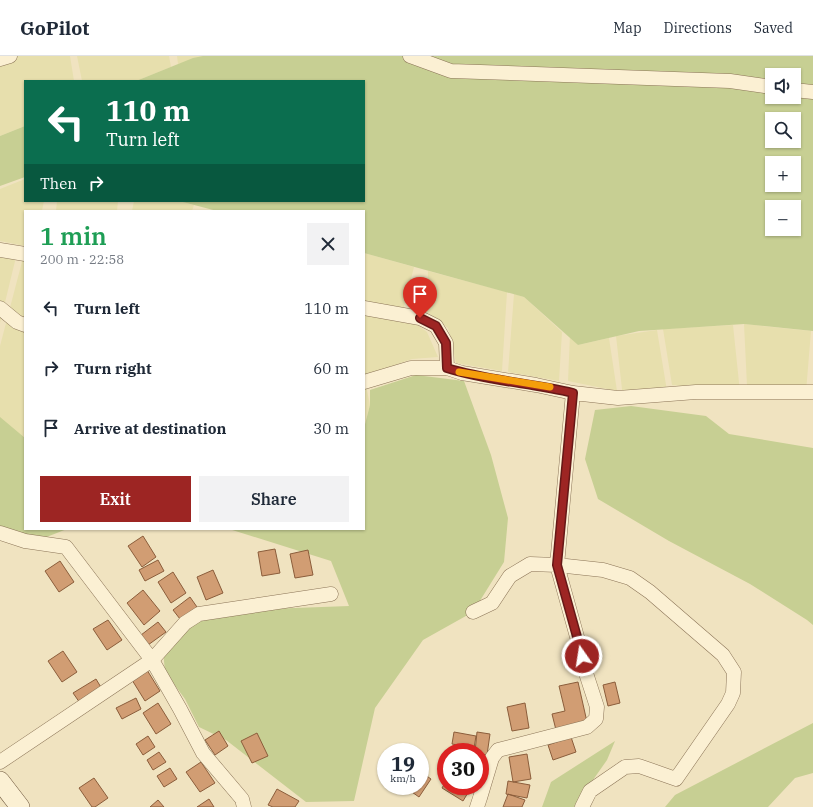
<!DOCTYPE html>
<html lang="en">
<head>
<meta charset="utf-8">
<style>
  :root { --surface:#fff; --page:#f2f2f3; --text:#1f2937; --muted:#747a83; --line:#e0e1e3; --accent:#9d2523 }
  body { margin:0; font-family:"IBM Plex Serif",serif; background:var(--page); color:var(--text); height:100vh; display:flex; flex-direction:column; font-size:15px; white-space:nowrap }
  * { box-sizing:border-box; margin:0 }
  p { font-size:13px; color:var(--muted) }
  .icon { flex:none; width:22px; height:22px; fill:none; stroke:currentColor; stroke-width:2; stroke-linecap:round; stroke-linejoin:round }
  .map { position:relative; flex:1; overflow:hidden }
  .drawer { position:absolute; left:24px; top:154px; width:341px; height:320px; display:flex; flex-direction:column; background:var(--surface); border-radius:0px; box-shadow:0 1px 3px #0004 }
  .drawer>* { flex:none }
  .top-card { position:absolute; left:24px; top:24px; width:341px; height:122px; border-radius:0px; box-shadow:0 1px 3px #0004; background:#0b6e4f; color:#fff; overflow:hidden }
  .controls { position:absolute; left:765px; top:12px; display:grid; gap:8px }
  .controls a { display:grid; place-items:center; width:36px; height:36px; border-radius:0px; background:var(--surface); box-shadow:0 1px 3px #0004; font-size:20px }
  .speed { position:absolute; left:377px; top:687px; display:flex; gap:8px; font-size:20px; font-weight:700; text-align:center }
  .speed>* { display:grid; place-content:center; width:52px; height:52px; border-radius:50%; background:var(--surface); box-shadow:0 1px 3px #0004; line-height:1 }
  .speed small { font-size:10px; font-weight:400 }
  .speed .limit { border:6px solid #d22; background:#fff; color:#111 }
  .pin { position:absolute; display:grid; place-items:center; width:34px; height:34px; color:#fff; margin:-41px -17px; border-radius:50% 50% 50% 0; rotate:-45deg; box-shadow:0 0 4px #0007 }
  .pin .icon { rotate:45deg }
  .me { position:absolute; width:44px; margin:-22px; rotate:347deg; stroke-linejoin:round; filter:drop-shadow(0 0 3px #0008) }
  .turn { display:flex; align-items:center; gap:14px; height:84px; padding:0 16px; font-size:18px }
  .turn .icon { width:52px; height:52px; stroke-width:2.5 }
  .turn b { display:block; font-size:28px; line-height:34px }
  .then { display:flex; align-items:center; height:38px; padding:0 16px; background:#0003; gap:8px; font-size:15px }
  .round { display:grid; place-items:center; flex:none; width:42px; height:42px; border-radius:0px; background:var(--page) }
  .summary { display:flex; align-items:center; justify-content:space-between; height:68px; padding:0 16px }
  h1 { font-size:24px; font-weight:600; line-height:30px; color:#1e9e55 }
  .primary-button { display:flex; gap:8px; margin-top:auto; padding:8px 16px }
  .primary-button a { flex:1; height:46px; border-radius:0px; background:var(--accent); color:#fff; font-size:16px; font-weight:600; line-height:46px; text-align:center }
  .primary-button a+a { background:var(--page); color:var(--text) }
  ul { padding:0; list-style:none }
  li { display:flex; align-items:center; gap:12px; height:60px; padding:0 16px }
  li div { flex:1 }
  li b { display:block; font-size:15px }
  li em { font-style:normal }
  header { display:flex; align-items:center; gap:24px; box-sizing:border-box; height:56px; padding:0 20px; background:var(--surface); border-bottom:1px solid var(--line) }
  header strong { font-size:19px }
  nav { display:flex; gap:22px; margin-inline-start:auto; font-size:14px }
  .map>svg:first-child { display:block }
  .farmland { fill:#e7dfad }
  .green { fill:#c7cf93; fill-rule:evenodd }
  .building { fill:#d19d73; stroke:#8b5d3b }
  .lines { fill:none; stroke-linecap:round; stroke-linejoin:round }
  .minor-casing { stroke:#8b7457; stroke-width:15 }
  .secondary-casing { stroke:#6c543a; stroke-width:20 }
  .minor { stroke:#fbf0d3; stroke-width:14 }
  .secondary { stroke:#fbf0d3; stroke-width:19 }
  .route-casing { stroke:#661817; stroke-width:10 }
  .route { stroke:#9d2523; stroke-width:7 }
  .slow { stroke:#f59e0b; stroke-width:7 }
</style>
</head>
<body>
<header>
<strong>GoPilot</strong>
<nav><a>Map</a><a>Directions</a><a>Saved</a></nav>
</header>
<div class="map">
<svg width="813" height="751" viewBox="0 0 813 751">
  <rect width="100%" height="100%" fill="#f0e3c0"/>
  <path class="farmland" d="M0,0H70L74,25H25V70L0,80Z
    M77,0H169L171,11L136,25H82Z
    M177,0H212L178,8Z
    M25,123V145H44L42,155H25V190L0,185V133Z
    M57,145H118L117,155H56Z
    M134,145H179L194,149L192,155H132Z
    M0,194L17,197L0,267Z
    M364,197L414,211L403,254L364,246Z
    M24,198L25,199V389L0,362V290Z
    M428,215L507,236L502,315L456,307L448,272L427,256Z
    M514,238L524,241L562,276L559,325L508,316Z
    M364,259L416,268L427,276L438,301L412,303L364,320L370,349L364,372Z
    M744,268L811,275L806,336L747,330Z
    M733,269L740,336L672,329L663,273Z
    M657,274L667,335L623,342L616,280Z
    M570,279L578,289L609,282L617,335L568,325Z"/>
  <path class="green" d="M203,0H813V275L744,268L639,275L578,289L524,241L364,197V155H217L179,145H364V25H136L193,2ZM772,19H794V41H772ZM772,63H794V85H772ZM772,107H794V129H772ZM772,151H794V173H772Z
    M25,70V121L0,130V80Z
    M416,319L464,325L491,399L508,462L504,506L473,556L423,584L375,652L354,745L306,746L226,684L199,671L185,643L165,616L163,594L185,567L217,555L349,550L331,505L229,473H364V372L370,349V334Z
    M631,350L706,360L729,378L813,392V569L807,564L750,528L669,485L598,443L585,403L595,354Z
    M0,361L25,382V473H67L39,484L0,479Z
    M813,667V717L795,722L768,751H665L675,739Z
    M615,685L607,704L574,751H542L551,726Z"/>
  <path class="building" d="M143,480L156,501L142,511L128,490Z
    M275,493L280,517L262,520L258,496Z
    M308,494L313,519L295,522L290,498Z
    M158,504L164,515L145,525L139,514Z
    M60,505L74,526L59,536L45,515Z
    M213,514L223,537L206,544L197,521Z
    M173,516L186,537L171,547L158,526Z
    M143,534L160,555L144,569L127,547Z
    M190,541L197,551L180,563L173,554Z
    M108,564L122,584L107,594L93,573Z
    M158,566L166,576L148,589L141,579Z
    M63,595L77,616L62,626L48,605Z
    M147,614L160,635L145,645L132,624Z
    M96,623L102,633L80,647L73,637Z
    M578,626L587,666L556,674L552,658L565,655L559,630Z
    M615,626L620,647L608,650L603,629Z
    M136,642L141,653L122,663L116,652Z
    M158,647L171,668L156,678L143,657Z
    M525,647L529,672L512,675L507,651Z
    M219,675L228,690L215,699L205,684Z
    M454,676L476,680L474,692L452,688Z
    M477,676L490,678L487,699L480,698V696H475Z
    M257,677L268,700L252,707L241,685Z
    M148,680L155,691L143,699L136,688Z
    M571,681L576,696L553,704L548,689Z
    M159,696L166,706L153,714L147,704Z
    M527,698L531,723L513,726L509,701Z
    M201,706L215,727L200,736L186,716Z
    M170,712L177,723L164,731L157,720Z
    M421,716L431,723L419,741L409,734L412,730H420Z
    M94,722L108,742L95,751H92L79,732Z
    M446,725V730H472L463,745L442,732Z
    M508,725L530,729L527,742L506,738Z
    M277,733L299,745L295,751H273L268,749Z
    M508,738L525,744L522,751H503Z
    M209,743L214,751H197Z
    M158,744L164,751H150Z"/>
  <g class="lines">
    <defs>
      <path id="minor" d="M410,0L451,15L730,25L772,31
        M0,3L10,0
        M794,34L813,36
        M0,194L25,198
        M0,252L17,266L25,269
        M364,252L420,262L436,270L446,287L447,312
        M364,326L411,312H447L462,317L536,329L573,337L618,342L696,336H813
        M0,477L25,485L66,491L152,604L180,653L203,697L242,743L244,751
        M473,556L492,547L510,520L530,508L557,509L603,514L630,522L650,536L723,599L734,616L733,637L728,648L676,723L639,710L625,711L590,735L582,751
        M0,706L152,604L185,567L199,558L331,538
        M477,751L480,742L492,702L498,694L587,671L596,663L597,651L584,611L579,588L557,509L573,337"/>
      <path id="secondary" d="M0,725L20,751"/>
    </defs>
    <use href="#minor" class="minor-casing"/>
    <use href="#secondary" class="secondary-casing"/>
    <use href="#minor" class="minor"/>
    <use href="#secondary" class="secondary"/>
  </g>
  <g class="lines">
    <defs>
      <path id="route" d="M420,262L436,270L446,287L447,312C488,325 532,327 573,337L557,509L579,588L582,600"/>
    </defs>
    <use href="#route" class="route-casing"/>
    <use href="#route" class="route"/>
    <path class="slow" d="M459,316L550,331"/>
  </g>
</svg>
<div class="controls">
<a><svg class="icon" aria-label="sound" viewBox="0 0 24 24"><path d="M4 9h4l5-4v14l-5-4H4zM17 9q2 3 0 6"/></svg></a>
<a><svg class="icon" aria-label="search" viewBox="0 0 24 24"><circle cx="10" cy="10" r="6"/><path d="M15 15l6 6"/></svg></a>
<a>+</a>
<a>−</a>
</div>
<div class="speed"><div>19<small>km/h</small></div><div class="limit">30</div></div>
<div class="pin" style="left:420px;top:262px;background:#d93025"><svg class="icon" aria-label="arrive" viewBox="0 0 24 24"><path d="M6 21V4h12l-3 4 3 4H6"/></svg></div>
<svg class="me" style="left:582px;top:600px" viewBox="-20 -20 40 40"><circle r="17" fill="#9d2523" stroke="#fff" stroke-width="3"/><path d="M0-11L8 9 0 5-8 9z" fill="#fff"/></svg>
<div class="top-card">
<div class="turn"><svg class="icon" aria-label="left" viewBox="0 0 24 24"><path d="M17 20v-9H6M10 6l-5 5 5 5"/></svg><div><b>110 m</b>Turn left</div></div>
<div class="then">Then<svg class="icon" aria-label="right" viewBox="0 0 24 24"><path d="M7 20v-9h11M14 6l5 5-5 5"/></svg></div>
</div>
<section class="drawer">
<div class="summary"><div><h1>1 min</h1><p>200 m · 22:58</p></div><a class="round"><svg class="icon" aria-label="close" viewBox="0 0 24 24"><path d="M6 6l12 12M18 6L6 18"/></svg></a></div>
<ul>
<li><svg class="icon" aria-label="left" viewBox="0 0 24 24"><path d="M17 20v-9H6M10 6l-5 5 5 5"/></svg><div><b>Turn left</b></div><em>110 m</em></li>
<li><svg class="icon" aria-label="right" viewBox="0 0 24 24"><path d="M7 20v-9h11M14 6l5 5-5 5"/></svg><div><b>Turn right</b></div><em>60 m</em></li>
<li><svg class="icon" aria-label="arrive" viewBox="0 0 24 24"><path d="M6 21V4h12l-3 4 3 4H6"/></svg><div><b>Arrive at destination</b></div><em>30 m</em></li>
</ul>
<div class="primary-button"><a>Exit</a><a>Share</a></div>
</section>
</div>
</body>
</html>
